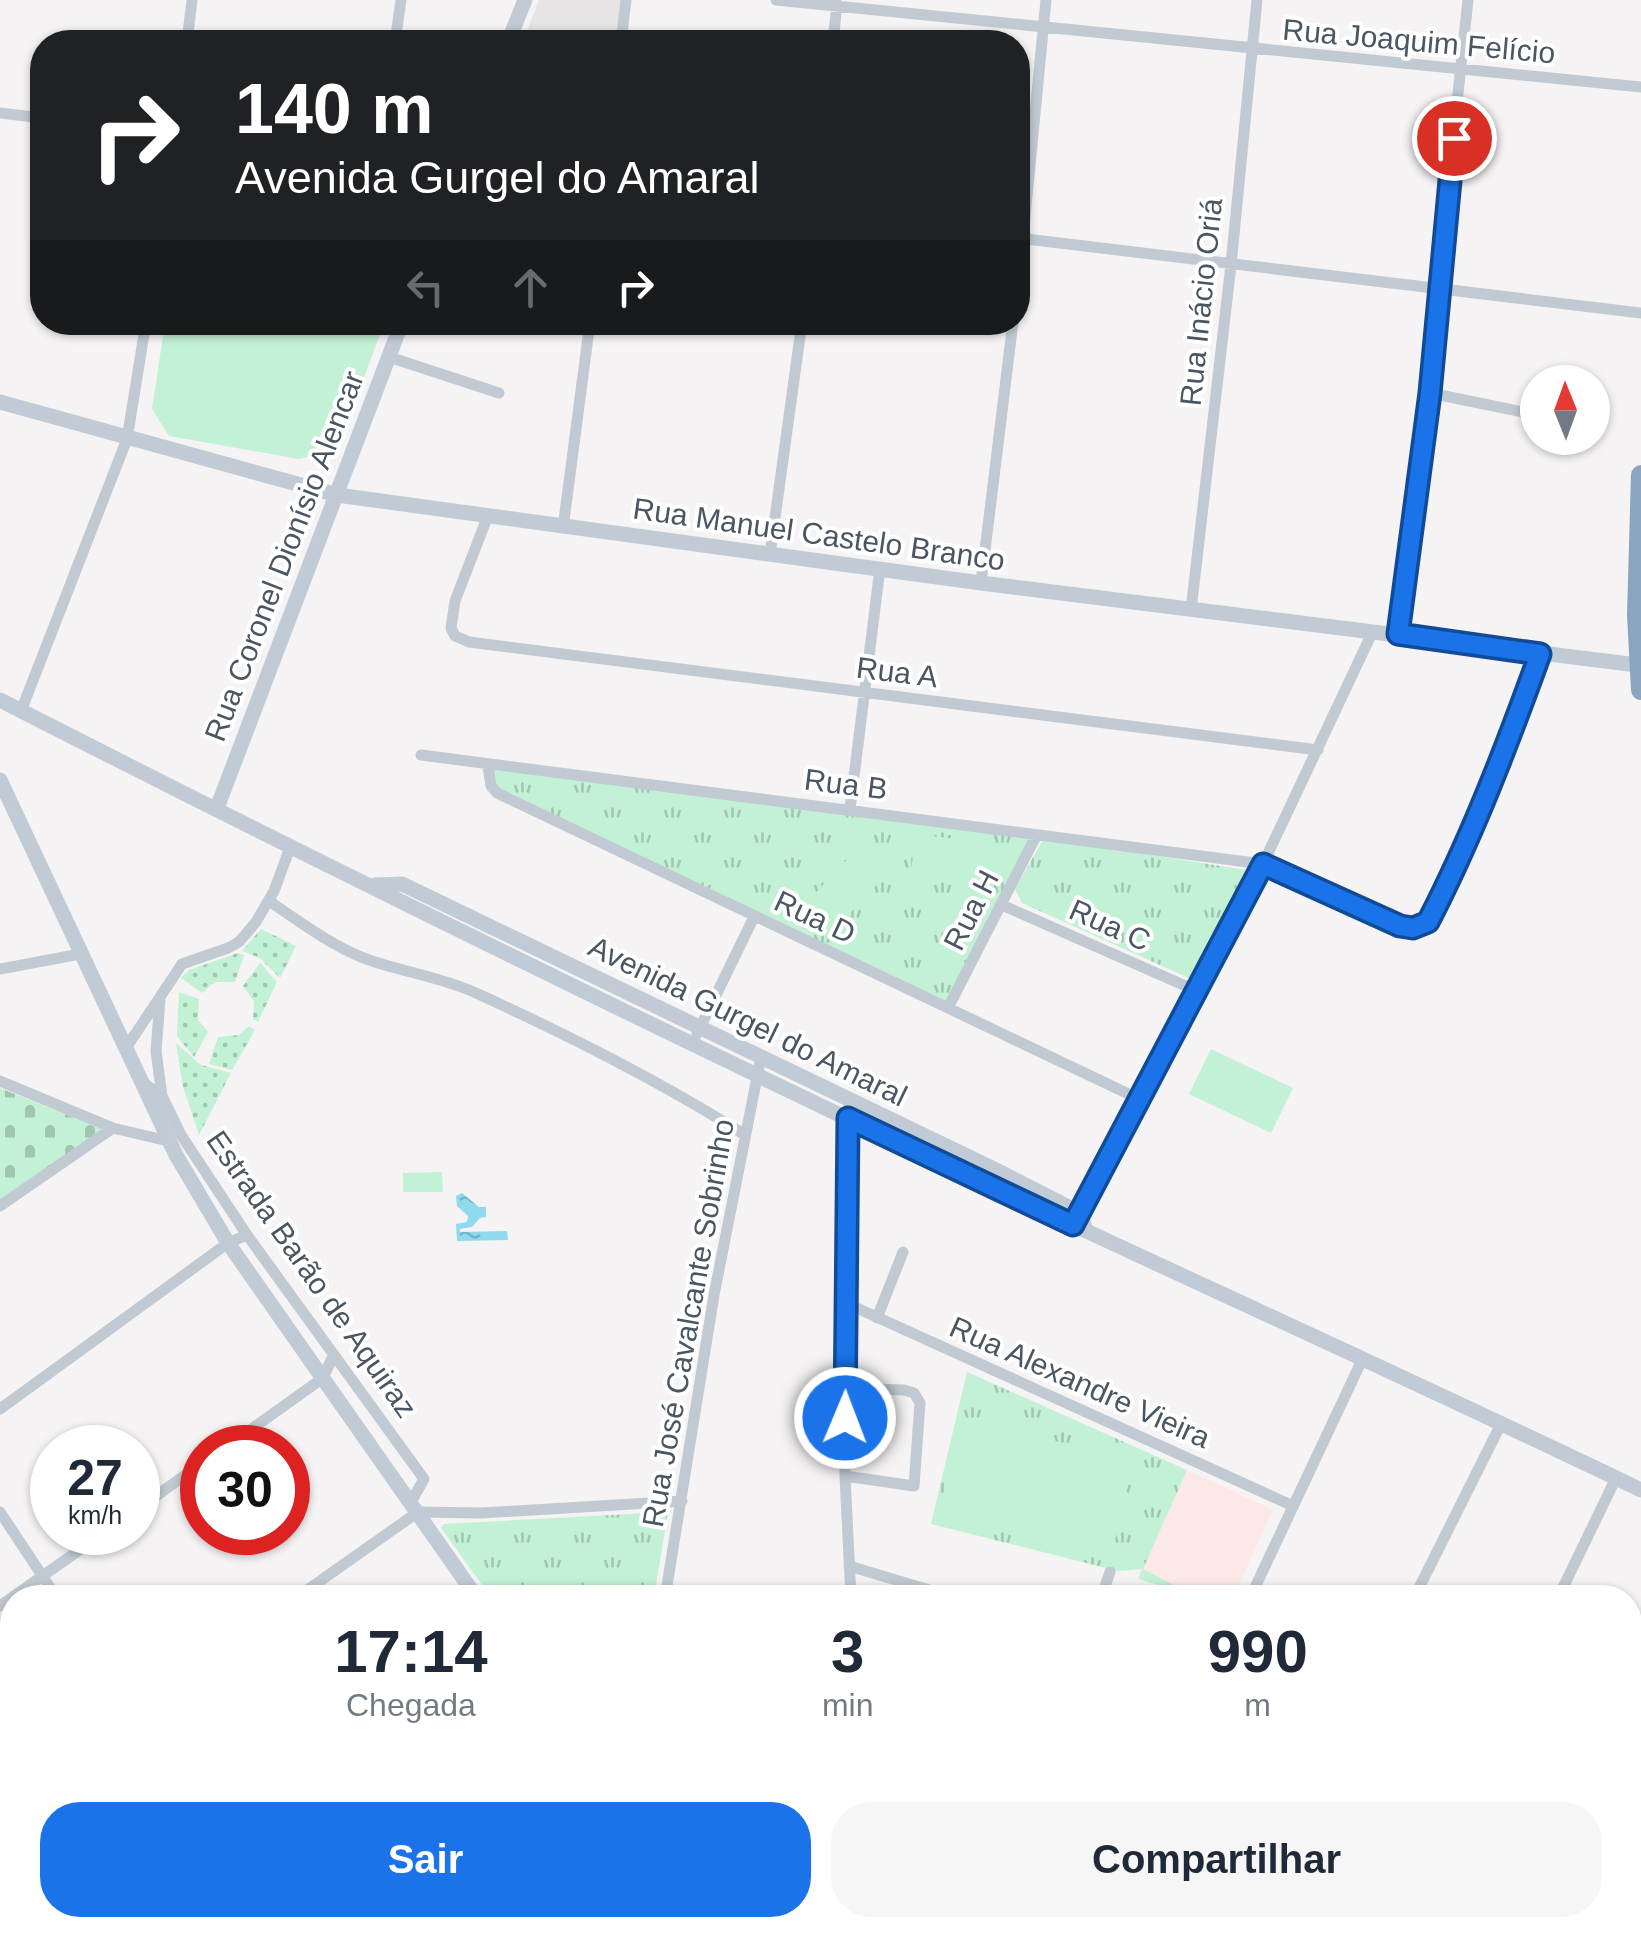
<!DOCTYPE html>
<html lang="pt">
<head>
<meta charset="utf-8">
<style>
  :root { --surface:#fff; --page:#f6f6f7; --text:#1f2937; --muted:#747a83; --accent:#1a73e8 }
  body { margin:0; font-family:Arial,sans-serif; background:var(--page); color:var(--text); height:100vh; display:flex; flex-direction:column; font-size:38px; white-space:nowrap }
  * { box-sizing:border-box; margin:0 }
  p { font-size:32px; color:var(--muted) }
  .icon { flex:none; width:55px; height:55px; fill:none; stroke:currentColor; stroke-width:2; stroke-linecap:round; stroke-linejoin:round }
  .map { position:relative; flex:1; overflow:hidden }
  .sheet { position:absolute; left:0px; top:1585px; width:1642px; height:352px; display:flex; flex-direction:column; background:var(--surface); border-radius:40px 40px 0 0; box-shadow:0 2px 8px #0004 }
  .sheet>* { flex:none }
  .banner { position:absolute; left:30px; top:30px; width:1000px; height:305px; border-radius:40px; box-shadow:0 2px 8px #0004; background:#202124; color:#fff; overflow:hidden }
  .needle { width:65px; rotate:359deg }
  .tools { position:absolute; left:1520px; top:365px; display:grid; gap:20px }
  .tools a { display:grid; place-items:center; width:90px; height:90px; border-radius:50%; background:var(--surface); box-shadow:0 2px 8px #0004; font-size:50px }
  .speed { position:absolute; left:30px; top:1425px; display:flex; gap:20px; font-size:50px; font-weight:700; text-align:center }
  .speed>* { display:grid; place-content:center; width:130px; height:130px; border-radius:50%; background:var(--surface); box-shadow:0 2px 8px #0004; line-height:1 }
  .speed small { font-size:25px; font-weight:400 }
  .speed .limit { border:15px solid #d22; background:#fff; color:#111 }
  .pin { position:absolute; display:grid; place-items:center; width:85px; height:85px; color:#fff; margin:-42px; border:5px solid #fff; border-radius:50%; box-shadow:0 2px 10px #0007 }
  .me { position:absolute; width:110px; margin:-55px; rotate:1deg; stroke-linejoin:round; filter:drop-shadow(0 0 8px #0008) }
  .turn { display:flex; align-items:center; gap:35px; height:210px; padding:0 40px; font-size:45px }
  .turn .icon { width:130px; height:130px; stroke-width:2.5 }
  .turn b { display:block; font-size:70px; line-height:85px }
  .lanes { display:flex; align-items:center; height:95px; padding:0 40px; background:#0003; justify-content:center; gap:50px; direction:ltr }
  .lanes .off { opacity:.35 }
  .eta { display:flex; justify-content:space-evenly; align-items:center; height:170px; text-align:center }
  .eta b { font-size:60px; font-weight:700; line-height:70px }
  .action { display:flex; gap:20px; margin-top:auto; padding:20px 40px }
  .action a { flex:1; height:115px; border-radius:40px; background:var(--accent); color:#fff; font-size:40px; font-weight:700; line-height:115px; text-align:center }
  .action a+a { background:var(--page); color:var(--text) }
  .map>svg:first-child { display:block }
  .education { fill:#e6e4e5 }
  .medical { fill:#fce8e6 }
  .grass { fill:url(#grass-dots) }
  .cemetery { fill:url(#cemetery-stones) }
  .park { fill:url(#park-tufts) }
  .pitch { fill:#c3f1d5 }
  .water { fill:url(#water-ripples) }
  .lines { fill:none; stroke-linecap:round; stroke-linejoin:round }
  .street { stroke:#c1cad2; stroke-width:11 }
  .secondary { stroke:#c1cbd6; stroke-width:15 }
  .highway { stroke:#8ba5c1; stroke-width:20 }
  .route-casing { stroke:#114b97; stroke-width:25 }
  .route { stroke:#1a73e8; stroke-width:18 }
  .labels { text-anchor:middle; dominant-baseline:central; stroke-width:8; stroke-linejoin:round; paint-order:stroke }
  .street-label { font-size:30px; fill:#4a5661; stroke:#fff }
</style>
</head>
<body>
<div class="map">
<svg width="1641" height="1936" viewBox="0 0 1641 1936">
  <defs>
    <pattern id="grass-dots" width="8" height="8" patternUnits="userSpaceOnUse" patternTransform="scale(2.5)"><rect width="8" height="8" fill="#c3f1d5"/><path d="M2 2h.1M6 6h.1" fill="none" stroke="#a0c6b0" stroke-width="1.8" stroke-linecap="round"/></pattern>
    <pattern id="cemetery-stones" width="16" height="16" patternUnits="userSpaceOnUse" patternTransform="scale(2.5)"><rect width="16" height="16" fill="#c3f1d5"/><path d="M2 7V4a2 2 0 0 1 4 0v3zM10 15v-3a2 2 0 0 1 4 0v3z" fill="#a0c6b0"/></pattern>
    <pattern id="park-tufts" width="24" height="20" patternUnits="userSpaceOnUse" patternTransform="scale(2.5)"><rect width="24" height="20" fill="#c3f1d5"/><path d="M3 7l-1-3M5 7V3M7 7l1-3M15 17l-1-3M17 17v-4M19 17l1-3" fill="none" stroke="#a0c6b0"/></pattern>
    <pattern id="water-ripples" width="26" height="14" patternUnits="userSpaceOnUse" patternTransform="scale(2.5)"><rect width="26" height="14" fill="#90daee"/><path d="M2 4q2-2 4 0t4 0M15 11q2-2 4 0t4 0" fill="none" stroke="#78b4c4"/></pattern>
  </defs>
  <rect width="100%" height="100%" fill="#f5f3f3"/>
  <path class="education" d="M539,0H622L617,42H523Z"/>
  <path class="medical" d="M1187,1470L1273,1510L1233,1597H1198L1143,1569Z"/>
  <path class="grass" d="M261,929L296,946L280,978L260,958L242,951Z
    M238,953L244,955L235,982H215L202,993L181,978L189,970Z
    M260,963L277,982L258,1022L253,1019L254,1002L243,986Z
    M179,992L199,999L198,1020L208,1032L194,1057L177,1036Z
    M249,1026L255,1030L232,1070L209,1064L218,1037L239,1035Z
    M176,1043L201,1065L231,1073L199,1135L183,1087Z"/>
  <path class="cemetery" d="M0,1088L112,1133L0,1207Z"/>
  <path class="park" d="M489,767L1036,836L949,1006L497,793Z
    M1044,838L1246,870L1248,874L1191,979L1022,903L1015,889Z
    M967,1372L1187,1470L1143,1569L1198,1597H1158L1162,1586L1138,1579L1142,1569L1118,1571L931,1524Z
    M668,1512L654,1597H491L441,1528L444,1524Z"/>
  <path class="pitch" d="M165,323V322L384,323L347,424L329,451L299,459L169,436L152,409Z
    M916,834L987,843L981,887L910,878Z
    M853,853L882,879L834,930L805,904Z
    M1211,1049L1293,1088L1271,1133L1189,1094Z
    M442,1172L443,1192H403V1173Z
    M963,1419L1134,1460L1111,1557L940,1516Z
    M12,1621V1763L0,1772V1629Z
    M12,1895V1925H72L77,1933L0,1936V1903Z"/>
  <path class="water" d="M462,1193L479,1207H486V1217L480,1218L472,1227L460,1229V1232L507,1231L508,1240L457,1241L456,1224L467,1222L468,1216L457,1206L456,1196Z"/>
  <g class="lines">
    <path class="street" d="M776,0L1641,87
      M187,42L192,0
      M395,42L401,0
      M621,42L626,0
      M833,42L837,4
      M0,113L42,118
      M1018,238L1641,313
      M1018,289L1046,0
      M389,357L499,393
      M1430,393L1528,413
      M487,518L455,601L451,628L455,636L469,642L1318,750
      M563,528L590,322
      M770,554L802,322
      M981,583L1013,322
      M1191,610L1231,265L1257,0
      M1398,634L1430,393L1437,289L1468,0
      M21,711L127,439L146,322
      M421,755L1263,864L1383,920L1413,927L1428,923L1444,891L1540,654
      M488,766L491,786L497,793L1139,1099
      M850,809L880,568
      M269,901C302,923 337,950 375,962C409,973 443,978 476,993C568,1035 660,1081 745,1135
      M1002,905L1197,991
      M0,969L80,954
      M160,1000L156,1051L162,1096
      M949,1006L1036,836
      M697,1034L754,917
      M126,1048L182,964L228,948L239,942L256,922L274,891L291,845
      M0,1081L113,1128L168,1141
      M142,1082L162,1096L181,1135L247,1235L424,1479L411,1502
      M849,1100L845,1476L851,1598
      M0,1206L113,1128
      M1078,1216L1263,864L1373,631
      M848,1304L1291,1505
      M877,1318L903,1252
      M0,1409L228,1243L247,1235
      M225,1448L323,1378L333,1356
      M845,1476L914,1486L920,1403L914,1393L904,1390L845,1388
      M138,1509L202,1463
      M0,1512L57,1598
      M849,1566L956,1598
      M296,1598L418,1512L481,1513L682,1501
      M665,1598L714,1295L761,1057
      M1101,1598L1110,1572
      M1250,1598L1362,1360
      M1414,1598L1502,1422
      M1558,1598L1616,1478
      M0,1606L105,1532
      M0,1803L12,1795
      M1630,1901L1641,1879
      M276,1925L284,1936
      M869,1925L870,1936
      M1161,1925L1186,1936
      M98,1936L113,1925
      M636,1936L640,1925
      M972,1936L976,1925
      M1253,1936L1259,1925
      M1396,1936L1401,1925
      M1465,1936L1470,1925
      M1613,1936L1618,1925"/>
    <path class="secondary" d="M508,42L525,0
      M0,402L337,495L981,583L1637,665
      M0,700C307,857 617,1009 928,1157C1165,1269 1404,1376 1641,1490
      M0,780L176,1155L228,1243L477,1598
      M217,808L402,322
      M375,885L402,884L994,1169L1080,1213L1086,1231
      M736,1925L746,1936"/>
    <path class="highway" d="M1641,475L1637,615L1641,690"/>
  </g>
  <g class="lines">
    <defs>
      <path id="route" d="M845,1418L848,1118L1073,1225L1263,864L1400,926L1413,928L1428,922C1472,837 1507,745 1540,654L1398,634L1430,393L1454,138"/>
    </defs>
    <use href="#route" class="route-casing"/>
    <use href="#route" class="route"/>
  </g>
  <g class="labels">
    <g class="street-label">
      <text transform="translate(1419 41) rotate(5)">Rua Joaquim Felício</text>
      <text transform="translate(1201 302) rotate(-84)">Rua Inácio Oriá</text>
      <text transform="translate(819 534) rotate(8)">Rua Manuel Castelo Branco</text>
      <text transform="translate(284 556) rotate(-69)">Rua Coronel Dionísio Alencar</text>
      <text transform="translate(897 672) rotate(7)">Rua A</text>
      <text transform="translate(846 784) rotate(7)">Rua B</text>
      <text transform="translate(971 910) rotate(-63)">Rua H</text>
      <text transform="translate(815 917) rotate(25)">Rua D</text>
      <text transform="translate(1110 925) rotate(24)">Rua C</text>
      <text transform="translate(748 1021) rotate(26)">Avenida Gurgel do Amaral</text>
      <text transform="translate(312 1274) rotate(55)">Estrada Barão de Aquiraz</text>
      <text transform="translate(688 1323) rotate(-80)">Rua José Cavalcante Sobrinho</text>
      <text transform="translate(1080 1382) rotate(24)">Rua Alexandre Vieira</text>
    </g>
  </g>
</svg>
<div class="tools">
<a><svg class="needle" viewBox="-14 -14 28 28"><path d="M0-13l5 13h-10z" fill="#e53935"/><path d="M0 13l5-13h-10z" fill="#747a83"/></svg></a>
</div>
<div class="speed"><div>27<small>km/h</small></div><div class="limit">30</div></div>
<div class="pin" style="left:1454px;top:138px;background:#d93025"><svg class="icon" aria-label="arrive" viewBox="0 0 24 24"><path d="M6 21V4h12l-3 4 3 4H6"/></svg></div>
<svg class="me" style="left:845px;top:1418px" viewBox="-20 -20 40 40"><circle r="17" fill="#1a73e8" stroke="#fff" stroke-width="3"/><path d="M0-11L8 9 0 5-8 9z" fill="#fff"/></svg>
<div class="banner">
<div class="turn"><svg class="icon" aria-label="right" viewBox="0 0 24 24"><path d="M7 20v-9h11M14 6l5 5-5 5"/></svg><div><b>140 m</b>Avenida Gurgel do Amaral</div></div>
<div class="lanes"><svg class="icon off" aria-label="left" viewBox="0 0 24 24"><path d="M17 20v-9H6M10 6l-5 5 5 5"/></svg><svg class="icon off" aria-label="ahead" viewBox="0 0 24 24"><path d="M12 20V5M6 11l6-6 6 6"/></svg><svg class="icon" aria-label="right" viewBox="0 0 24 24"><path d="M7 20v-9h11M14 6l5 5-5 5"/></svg></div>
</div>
<section class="sheet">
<div class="eta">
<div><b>17:14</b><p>Chegada</p></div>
<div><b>3</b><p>min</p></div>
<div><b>990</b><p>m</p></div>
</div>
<div class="action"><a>Sair</a><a>Compartilhar</a></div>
</section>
</div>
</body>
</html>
